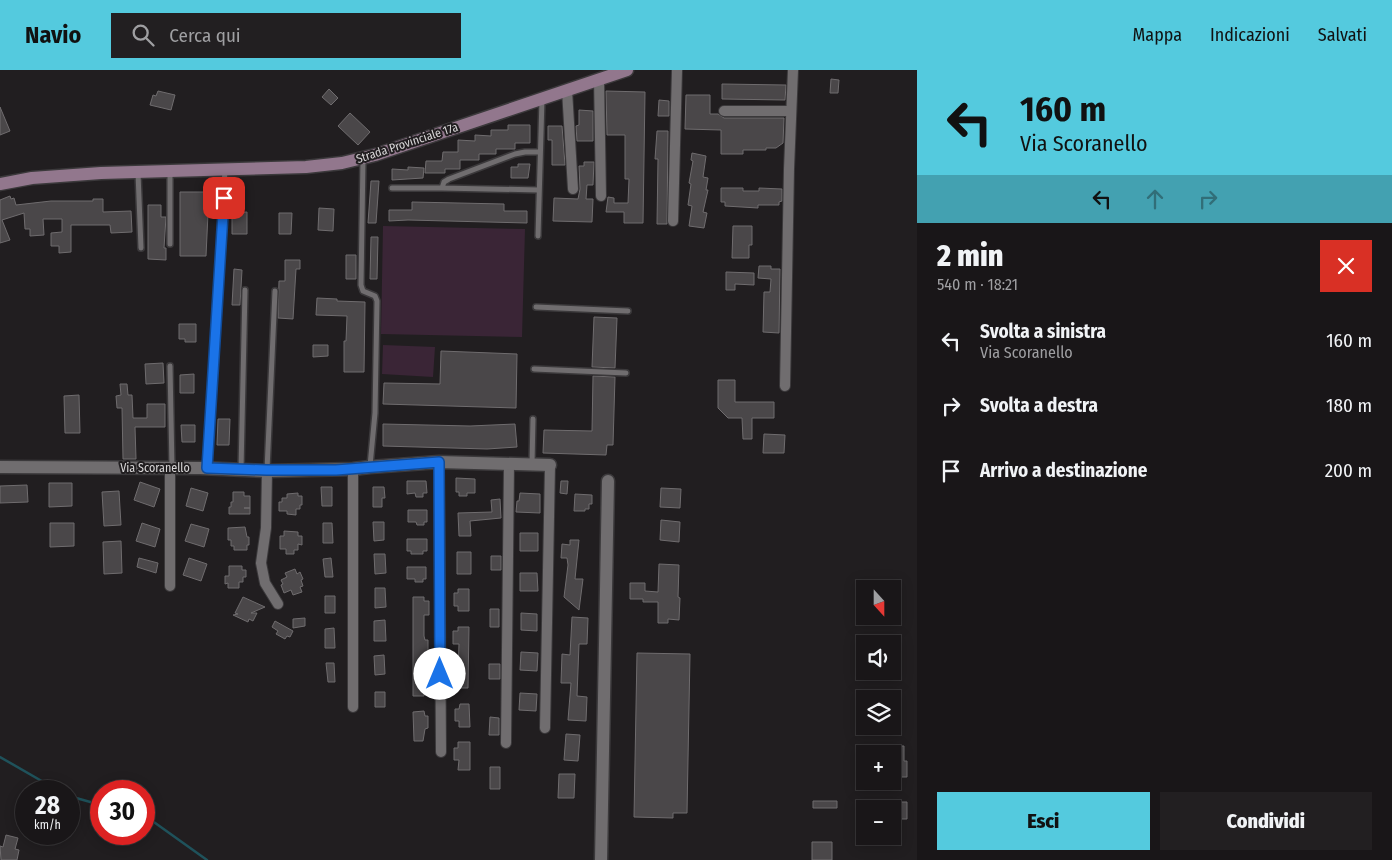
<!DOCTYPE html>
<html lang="it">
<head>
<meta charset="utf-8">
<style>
  :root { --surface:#191618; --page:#221f21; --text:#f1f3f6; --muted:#9f9fa2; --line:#373537; --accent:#54cade }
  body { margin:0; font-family:"Fira Sans Condensed",sans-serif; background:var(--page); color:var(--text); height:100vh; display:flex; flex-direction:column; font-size:19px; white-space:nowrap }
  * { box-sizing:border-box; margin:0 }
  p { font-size:16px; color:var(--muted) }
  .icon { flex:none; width:28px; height:28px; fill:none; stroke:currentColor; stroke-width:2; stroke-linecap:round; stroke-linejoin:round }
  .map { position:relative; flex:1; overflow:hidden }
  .drawer { display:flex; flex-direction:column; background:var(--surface); width:475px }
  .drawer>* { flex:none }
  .guide { background:#54cade; color:#111; overflow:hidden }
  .needle { width:32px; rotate:159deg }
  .buttons { position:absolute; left:856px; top:510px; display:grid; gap:10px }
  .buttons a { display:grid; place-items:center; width:45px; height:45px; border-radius:0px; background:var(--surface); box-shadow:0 2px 12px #0003,0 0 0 1px var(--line); font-size:25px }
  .speed { position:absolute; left:15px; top:710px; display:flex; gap:10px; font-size:25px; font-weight:700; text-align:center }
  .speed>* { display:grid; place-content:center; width:65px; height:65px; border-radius:50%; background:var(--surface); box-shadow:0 2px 12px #0003,0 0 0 1px var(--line); line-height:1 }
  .speed small { font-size:12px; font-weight:400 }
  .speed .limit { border:8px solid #d22; background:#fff; color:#111 }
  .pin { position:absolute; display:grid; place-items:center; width:42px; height:42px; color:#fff; margin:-21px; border-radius:10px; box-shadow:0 2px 8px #0006 }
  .me { position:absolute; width:55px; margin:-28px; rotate:0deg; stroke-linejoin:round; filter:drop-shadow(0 0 4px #0008) }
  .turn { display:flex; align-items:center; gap:18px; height:105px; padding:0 20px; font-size:22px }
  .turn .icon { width:65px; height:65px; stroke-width:2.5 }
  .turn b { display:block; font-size:35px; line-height:42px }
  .lanes { display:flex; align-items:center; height:48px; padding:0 20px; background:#0003; justify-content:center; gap:25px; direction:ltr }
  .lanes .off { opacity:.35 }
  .round { display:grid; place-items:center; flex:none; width:52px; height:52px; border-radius:0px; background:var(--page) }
  .summary { display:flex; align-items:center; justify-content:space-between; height:85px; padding:0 20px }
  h1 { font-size:30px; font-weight:800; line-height:38px }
  .action { display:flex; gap:10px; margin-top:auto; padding:10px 20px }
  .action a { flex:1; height:58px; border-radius:0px; background:var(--accent); color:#111; font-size:20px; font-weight:800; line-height:58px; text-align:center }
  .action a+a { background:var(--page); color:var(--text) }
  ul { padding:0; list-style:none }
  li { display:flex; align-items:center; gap:15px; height:65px; padding:0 20px }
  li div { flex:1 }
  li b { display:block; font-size:19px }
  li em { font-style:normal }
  header { display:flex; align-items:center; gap:30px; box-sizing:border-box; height:70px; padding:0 25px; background:var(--accent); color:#111 }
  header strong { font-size:24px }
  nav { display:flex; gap:28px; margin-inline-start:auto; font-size:18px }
  .search { width:350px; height:45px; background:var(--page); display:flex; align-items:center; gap:12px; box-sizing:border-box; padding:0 18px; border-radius:0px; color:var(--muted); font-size:19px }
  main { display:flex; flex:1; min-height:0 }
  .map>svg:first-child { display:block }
  .green { fill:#3a2536 }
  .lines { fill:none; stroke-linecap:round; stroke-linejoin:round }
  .stream { stroke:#1f525b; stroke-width:2.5 }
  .building { fill:#4a4749; stroke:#6f6c6e }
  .service-casing { stroke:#3b393b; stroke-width:8 }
  .minor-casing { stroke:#3b393b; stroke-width:12 }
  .tertiary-casing { stroke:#3b393b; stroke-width:15 }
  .secondary-casing { stroke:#3b393b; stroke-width:15 }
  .service { stroke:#706d6f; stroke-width:5 }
  .minor { stroke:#706d6f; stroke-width:10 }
  .tertiary { stroke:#706d6f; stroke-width:12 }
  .secondary { stroke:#92778d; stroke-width:12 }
  .route-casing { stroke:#114b97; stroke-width:12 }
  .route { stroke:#1a73e8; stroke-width:9 }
  .labels { text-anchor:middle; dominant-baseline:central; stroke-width:4; stroke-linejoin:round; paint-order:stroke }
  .street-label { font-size:12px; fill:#d8d6d7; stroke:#211e20 }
</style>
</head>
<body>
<header>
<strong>Navio</strong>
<div class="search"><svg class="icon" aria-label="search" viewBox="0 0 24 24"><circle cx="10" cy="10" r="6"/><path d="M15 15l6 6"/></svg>Cerca qui</div>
<nav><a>Mappa</a><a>Indicazioni</a><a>Salvati</a></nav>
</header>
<main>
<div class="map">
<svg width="917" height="790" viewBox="0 0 917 790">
  <rect width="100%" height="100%" fill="#211e20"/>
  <path class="green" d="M383,156L525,159L522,267L381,264Z
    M383,275L435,277L433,307L382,304Z"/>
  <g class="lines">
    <path class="stream" d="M0,687L59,721
      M69,726L101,735
      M144,745L207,790"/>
  </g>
  <path class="building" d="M831,9L839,10L838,23H830Z
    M722,14L786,15L785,30L722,29Z
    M329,19L338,28L331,35L322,27Z
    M158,21L175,25L171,40L150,35L153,25L156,26Z
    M606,21L645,22L643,153H624V142H606L608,127L614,128V133H628L629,109H625V65H607Z
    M686,25H710V44H718L724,48H784L783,73L776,78H766V80H743V84H721V60L685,59Z
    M659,30L669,31V46H658Z
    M0,37L10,61L0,65Z
    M579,40L593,41V71H577L576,56L579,55Z
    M350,43L370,62L358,75L338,56Z
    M508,55H530V73H515V79H496V84H479V90H460V99H445V103H425L426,91H442L443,82H458V70L475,71V65L491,66V60H508Z
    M548,56H562L565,95H552V70H548Z
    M657,61H668L667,154H657L658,89H655Z
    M692,83L706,86L703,107L708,108L706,120H708L703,142L707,143L704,158L689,156L692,136L688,135L691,114L689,113L693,91L691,90Z
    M584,92H594L593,115H587L586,129H593L592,152L553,151L554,128L578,129L580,119L579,96H584Z
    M518,94H530L528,108H511V97H518Z
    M408,97L424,98L423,108L392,110V99L408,100Z
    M371,111H379L376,153H368Z
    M721,118H743V121H759V118L782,119V131L779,132V135H758V138L725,136V132H721Z
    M180,122H209L206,186H180Z
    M10,126L11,129L14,128L16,135L51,131H93V129H103V142L131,141L132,162L111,163L110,155H71V182L59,183V176H51V163L62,162V149H43L44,165L30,166V159H25L24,143L2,150L10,170L0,173V130Z
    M412,132L504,134V141H527V153L408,150L389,151V140H412Z
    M148,135H161V147H166L164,178H166V190L148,189Z
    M319,138L334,139L333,161L318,160Z
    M247,142V164H232V143Z
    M279,143H292L291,164H279Z
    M733,156H752V175H749V188H732Z
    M371,167H378L377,209H370Z
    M346,185H356V209H346Z
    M285,190H300V199H296L293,249L278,248L279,211H285Z
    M759,196H771V199H780L779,263L763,262L764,222H770L771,209L758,208Z
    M234,199L242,200L240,235H232Z
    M726,202L754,203V215L735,214V220H726Z
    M317,228L337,229V231L365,232L364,302H344V271H346L347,246L316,245Z
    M594,247L617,248L615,298L592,297Z
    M179,254H196V272H185V269H179Z
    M313,275H328V286L313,287Z
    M441,281L517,284L516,338L383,334L384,313L440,314Z
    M163,293L164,313L146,314L145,294Z
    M194,304V323H180V305Z
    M593,306L615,307L613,375H607L606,385L543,383L544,360L592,361Z
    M718,310H735V332H774V348H752V369H743L742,348H728L718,338Z
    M120,314H127L128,325H132L133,348H147V334H165V357H135L136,389H123L122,338H117L116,326L121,325Z
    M79,325L80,363H65L64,326Z
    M218,349H230L229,375H217Z
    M383,354L470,356L515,354L517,377L487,379L383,376Z
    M181,355H195V372H182Z
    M764,364L785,365L784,383H763Z
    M456,408L475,409V423H467V426H459V422H456Z
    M407,411H426L427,423H423V427H416L415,423L407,424Z
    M561,411H568L567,424L560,423Z
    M140,412L160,419L154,437L134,430Z
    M49,413H72V436L49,437Z
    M27,415L28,432L0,433V416Z
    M321,417H332V436H322Z
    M373,417H384L385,428H382V437H373Z
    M191,418L208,423L203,441L186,436Z
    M661,418L681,419L680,438L660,437Z
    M119,421L121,455L104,456L102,422Z
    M233,422H244V426H250V438H244H250V444H229V437H231V432H233Z
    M298,423V426H302V435H300V439H296V445L287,444V441H279V432H282V428H287V424Z
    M520,423L540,424V443L516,442L517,431H519Z
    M575,424L592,425V434H589V439H585V441H574Z
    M500,429L501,448L470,451L471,466H459L458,443L492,442L491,430Z
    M408,440H427V452H424V455H417L416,452H408Z
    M661,450L680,452L679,472L660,470Z
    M373,452H384V470L374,471Z
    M50,453H74V476L50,477Z
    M142,453L160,459L155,477L136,471Z
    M323,453H332L333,473H323Z
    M191,454L209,459L204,477L185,471Z
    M245,457L247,467H249V475H247V480H234V476H231V470H228V458Z
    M284,461L298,462V466H302V475L298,474V480H294V484H286V479H280V466H284Z
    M520,463H538V481H520Z
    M407,469H427V481H423V484H411V481H407Z
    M570,470H579L575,509H583L579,540L564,527L568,495L567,488H561L562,474L570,475Z
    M121,471L122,503L104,504L103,472Z
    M457,482H471V504H457Z
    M374,484H385L386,503L375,504Z
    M491,486H501V500H491Z
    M139,488L158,493L156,503L137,497Z
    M189,488L207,494L201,511L183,505Z
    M331,488L333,507H325L323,489Z
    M659,494L679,495L678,527L680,528L679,550L668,549V553H658V532H643V529H630V513H645V521L658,522Z
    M229,496H242V500H246V507H243V512H239V518H228V513L225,514V506H229Z
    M407,497H426V509H423V512H415V509H407Z
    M295,499L297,504L300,502L303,509L301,510L303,516L300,517L302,522L293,525L291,520L284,523L281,515L283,514L281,510L287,507L285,503Z
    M520,503H537L538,521H520Z
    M375,518H385L386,537L375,538Z
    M458,519H469V541H458V536H454V523H458Z
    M325,526H335V543H325Z
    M243,527L265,537L251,543H257L253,551L249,549L248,552L233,545L238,544L235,543Z
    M413,527H424V531H429V545H424V566L425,570H428V584H425V587H423V603H428V621H424V626H413Z
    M490,539H499V557H490Z
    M521,543L537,544V561L521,560Z
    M572,547L588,548L587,574H579L577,626L587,627L586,651L568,650L571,613H561L562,584L570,585Z
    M305,548V556L293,558V549Z
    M385,550L386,571H374V551Z
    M275,551L293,561L290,567L287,566L285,569L276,564L278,561L272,557Z
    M458,557H469L468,618H458V612H454V599H458L459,574H453V561H458Z
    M334,558L335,578H325V559Z
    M521,582L538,583L537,601L520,600Z
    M637,583L690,584L687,743H673V748L634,747Z
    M384,585L385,604L375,605L374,586Z
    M326,593H334L335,612H328Z
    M489,594H500V609H489Z
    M375,622H385V637H375Z
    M520,623L537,624L536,641L519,640Z
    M460,634H469L470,657H459V651H455V639H459Z
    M424,641L425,646H428V658L425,659L423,671H414L413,642Z
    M490,647L499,648V665H489Z
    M566,664L580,665L578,691L564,690Z
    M458,672H470V700H458L459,690H454V678H458Z
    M897,676H904V691H907V707H897Z
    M490,697H500V719H490Z
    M559,704H575L574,728H558Z
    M813,731H837V738H813Z
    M896,732H907V749H896Z
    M6,765L18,768L15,779L19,780L17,790H1L0,776L3,777Z
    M812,772H832V790H812Z"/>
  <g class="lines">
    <defs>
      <path id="service" d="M363,90L361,215L363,221L375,226L377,231L375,343L370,396
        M170,102V174
        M138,103L141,178
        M392,118H442
        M539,120L442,118L444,112L449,109L515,84L525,82H540
        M538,166L542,29
        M536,237L628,241
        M170,296L172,398
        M534,299L626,303
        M532,393L533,349
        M207,398L225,100
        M241,399L245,220
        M267,400L275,221"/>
      <path id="minor" d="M599,9L601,126
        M567,20L573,119
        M724,41H791
        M673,151L677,0
        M785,316L789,99L793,0
        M439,392L441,682
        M267,401L266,458L261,493L265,513L278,534
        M170,516V398
        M353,637V399
        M545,658L550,395
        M506,673L509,394"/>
      <path id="tertiary" d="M0,397L200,398L267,401L353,399L370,397L439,392L550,395
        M601,790L608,411"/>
      <path id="secondary" d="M0,114L32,108L101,103L306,97L342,93L375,85L627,0"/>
    </defs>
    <use href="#service" class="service-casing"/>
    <use href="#minor" class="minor-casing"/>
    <use href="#tertiary" class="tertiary-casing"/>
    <use href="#secondary" class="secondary-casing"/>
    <use href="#service" class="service"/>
    <use href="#minor" class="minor"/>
    <use href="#tertiary" class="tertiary"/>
    <use href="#secondary" class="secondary"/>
  </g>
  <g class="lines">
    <defs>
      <path id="route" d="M224,128L207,398L267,400H336L439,392L440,604"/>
    </defs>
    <use href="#route" class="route-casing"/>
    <use href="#route" class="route"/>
  </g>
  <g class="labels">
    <g class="street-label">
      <text transform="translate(407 73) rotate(-18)">Strada Provinciale 17a</text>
      <text x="155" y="398">Via Scoranello</text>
    </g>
  </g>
</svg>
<div class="buttons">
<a><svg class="needle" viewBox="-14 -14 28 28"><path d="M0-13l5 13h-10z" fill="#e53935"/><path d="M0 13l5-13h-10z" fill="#9f9fa2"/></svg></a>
<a><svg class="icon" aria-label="sound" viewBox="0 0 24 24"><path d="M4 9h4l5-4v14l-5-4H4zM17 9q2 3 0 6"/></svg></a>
<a><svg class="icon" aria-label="layers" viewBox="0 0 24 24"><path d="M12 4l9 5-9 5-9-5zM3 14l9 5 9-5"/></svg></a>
<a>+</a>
<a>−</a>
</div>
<div class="speed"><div>28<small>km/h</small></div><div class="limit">30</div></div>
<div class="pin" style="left:224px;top:128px;background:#d93025"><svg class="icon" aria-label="arrive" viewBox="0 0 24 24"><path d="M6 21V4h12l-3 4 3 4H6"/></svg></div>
<svg class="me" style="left:440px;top:604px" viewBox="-20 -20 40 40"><circle r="19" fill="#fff"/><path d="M0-13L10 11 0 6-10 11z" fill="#1a73e8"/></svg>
</div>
<section class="drawer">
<div class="guide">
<div class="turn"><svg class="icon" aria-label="left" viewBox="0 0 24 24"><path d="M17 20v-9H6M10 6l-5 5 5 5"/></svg><div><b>160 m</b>Via Scoranello</div></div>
<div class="lanes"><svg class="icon" aria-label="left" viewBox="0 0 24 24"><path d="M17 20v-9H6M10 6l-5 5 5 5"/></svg><svg class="icon off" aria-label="ahead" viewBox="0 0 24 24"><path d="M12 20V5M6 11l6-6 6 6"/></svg><svg class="icon off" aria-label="right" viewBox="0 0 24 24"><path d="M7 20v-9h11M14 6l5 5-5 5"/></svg></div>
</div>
<div class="summary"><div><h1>2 min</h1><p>540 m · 18:21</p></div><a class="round" style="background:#d93025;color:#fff"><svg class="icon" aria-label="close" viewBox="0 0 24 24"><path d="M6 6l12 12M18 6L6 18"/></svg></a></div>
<ul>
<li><svg class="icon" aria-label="left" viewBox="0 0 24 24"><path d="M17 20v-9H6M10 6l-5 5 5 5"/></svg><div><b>Svolta a sinistra</b><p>Via Scoranello</p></div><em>160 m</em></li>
<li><svg class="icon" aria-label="right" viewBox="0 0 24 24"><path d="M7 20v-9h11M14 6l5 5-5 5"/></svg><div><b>Svolta a destra</b></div><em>180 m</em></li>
<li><svg class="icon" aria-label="arrive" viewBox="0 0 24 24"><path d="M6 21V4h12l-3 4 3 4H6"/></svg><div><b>Arrivo a destinazione</b></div><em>200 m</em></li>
</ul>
<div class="action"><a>Esci</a><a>Condividi</a></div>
</section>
</main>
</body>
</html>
